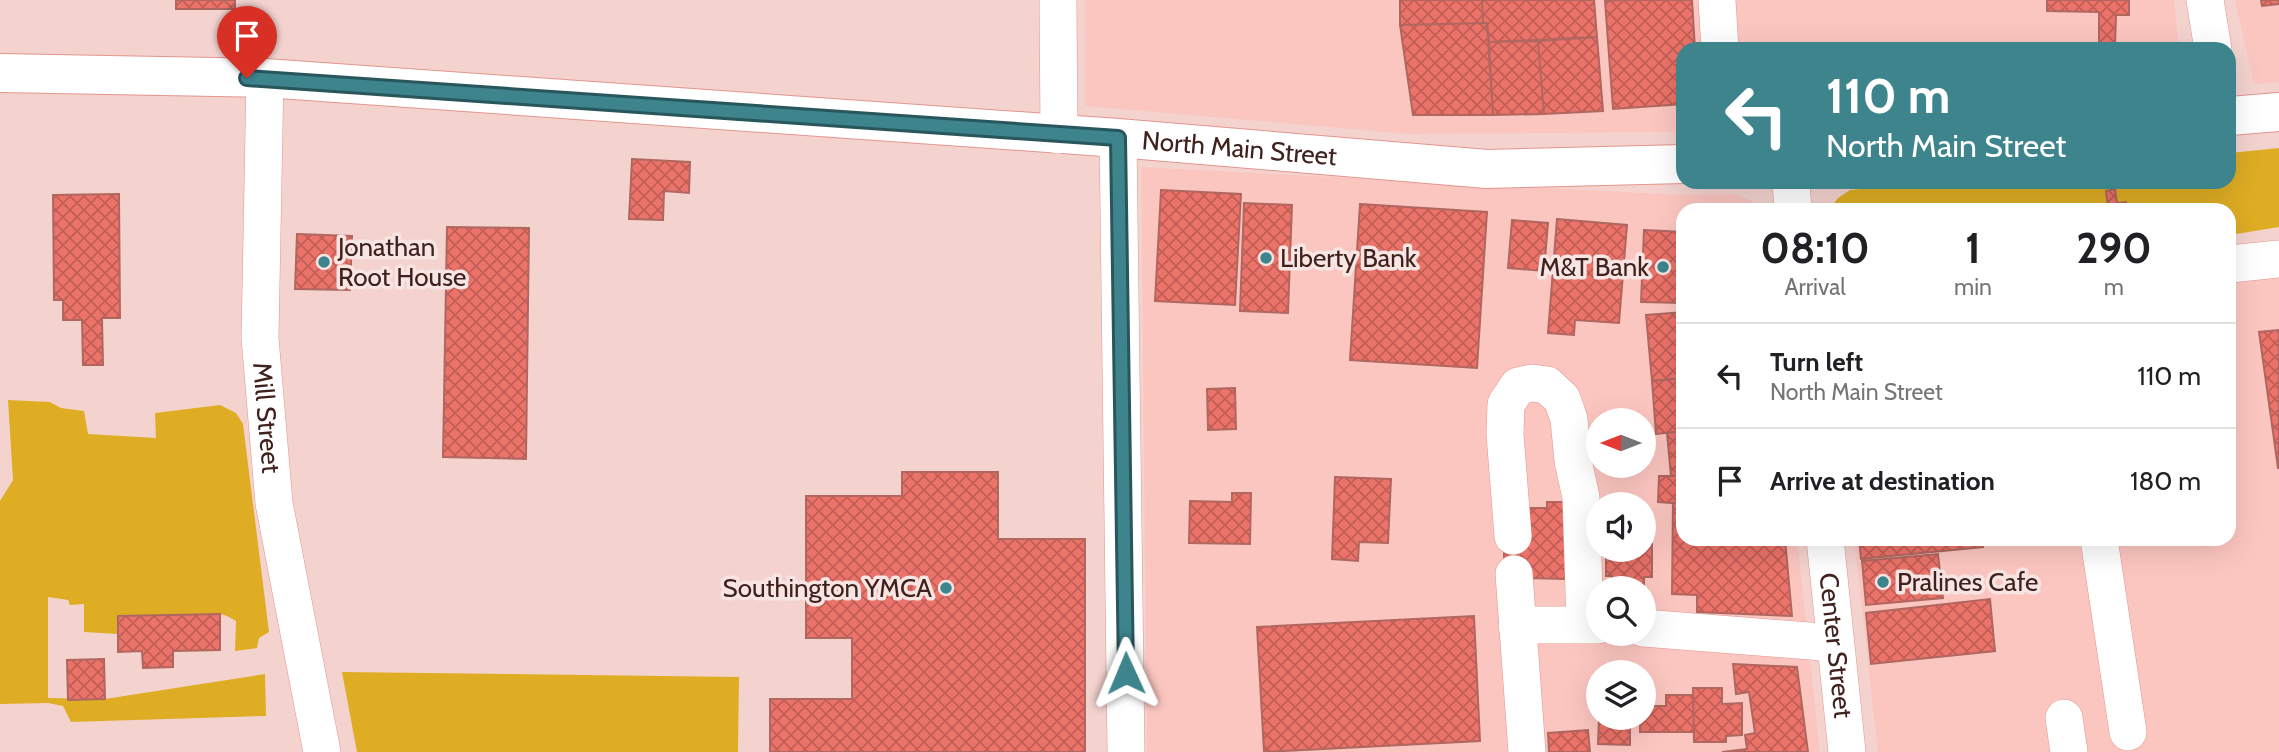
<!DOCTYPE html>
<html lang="en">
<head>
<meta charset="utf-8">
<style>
  :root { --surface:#fff; --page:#f6f6f6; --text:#202124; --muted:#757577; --line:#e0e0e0 }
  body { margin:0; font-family:Cabin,sans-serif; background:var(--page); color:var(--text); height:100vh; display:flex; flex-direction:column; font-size:26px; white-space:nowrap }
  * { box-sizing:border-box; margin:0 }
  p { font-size:23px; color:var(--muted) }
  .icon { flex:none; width:38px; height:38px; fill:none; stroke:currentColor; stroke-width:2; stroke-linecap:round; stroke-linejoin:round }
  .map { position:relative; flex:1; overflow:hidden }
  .sheet { position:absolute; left:1676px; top:203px; width:560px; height:343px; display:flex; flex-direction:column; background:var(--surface); border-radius:21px; box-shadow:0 7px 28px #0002 }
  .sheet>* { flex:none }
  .guide { position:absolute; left:1676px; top:42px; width:560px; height:147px; border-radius:21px; box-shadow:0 7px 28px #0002; background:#3d848d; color:#fff; overflow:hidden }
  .needle { width:46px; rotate:270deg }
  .buttons { position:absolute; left:1586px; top:408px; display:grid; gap:14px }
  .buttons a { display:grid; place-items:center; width:70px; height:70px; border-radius:50%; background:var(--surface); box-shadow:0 7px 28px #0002; font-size:35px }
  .pin { position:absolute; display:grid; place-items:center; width:60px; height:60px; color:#fff; margin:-72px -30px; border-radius:50% 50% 50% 0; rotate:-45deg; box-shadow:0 0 7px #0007 }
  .pin .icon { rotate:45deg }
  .me { position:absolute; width:77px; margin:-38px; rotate:359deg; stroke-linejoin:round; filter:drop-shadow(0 0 5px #0008) }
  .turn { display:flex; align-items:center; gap:24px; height:147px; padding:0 35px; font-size:32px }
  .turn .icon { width:91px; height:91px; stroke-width:2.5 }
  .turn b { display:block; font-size:49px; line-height:60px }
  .eta { display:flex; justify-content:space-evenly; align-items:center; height:119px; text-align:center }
  .eta b { font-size:42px; font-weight:800; line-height:49px }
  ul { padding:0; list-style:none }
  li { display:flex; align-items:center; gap:21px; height:105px; padding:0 35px; border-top:2px solid var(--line) }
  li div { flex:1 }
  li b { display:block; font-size:26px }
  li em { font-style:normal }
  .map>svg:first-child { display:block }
  .built { fill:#fcc6c0; fill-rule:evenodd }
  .grass { fill:#dead24 }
  .building { fill:url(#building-cross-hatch); stroke:#af6760; stroke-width:2 }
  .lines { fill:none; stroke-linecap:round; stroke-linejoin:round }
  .minor-casing { stroke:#e2958d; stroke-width:38 }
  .highway-casing { stroke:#e2958d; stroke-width:40 }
  .minor { stroke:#fff; stroke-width:37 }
  .highway { stroke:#fff; stroke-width:38 }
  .route-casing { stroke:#28565c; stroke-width:18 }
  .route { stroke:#3d848d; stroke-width:12 }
  .poi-dot { fill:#3d848d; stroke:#f6e5e2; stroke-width:2.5 }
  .labels { text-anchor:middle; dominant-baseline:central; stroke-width:7; stroke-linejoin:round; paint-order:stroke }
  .street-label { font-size:26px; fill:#40211e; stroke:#f6e5e2 }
  .poi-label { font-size:26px; fill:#40211e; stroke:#f6e5e2; text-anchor:start }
</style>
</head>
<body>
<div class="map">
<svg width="2279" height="752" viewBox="0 0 2279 752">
  <defs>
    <pattern id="building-cross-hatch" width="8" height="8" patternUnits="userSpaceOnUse" patternTransform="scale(1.75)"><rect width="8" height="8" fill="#ec7369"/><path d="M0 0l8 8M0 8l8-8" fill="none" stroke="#c15e56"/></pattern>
  </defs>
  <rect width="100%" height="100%" fill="#f4d3cf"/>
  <path class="built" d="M1085,0H2174L2179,49H1684L1683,132L1408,134L1085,106Z
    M2235,0H2279V82L2254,84Z
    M1141,167L1683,195L1736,194L1760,205L1763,210H1684V539H1797L1820,752H1147ZM1598,420H1643V466H1598ZM1598,504H1643V550H1598ZM1598,588H1643V634H1598ZM1598,672H1643V718H1598Z
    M2279,257V752H1878L1854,539H2230V267Z"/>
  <path class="grass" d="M2279,148V227L2230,235V210H1829L1838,198L1850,190L1933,182H2230V153Z
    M8,400L50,402L61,408L84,411L88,434L156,438L155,413L220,405L236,413L243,424L269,632L259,638L257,648L235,651L236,621L227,616L220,614L118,616V634L84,632V604L70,605L68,600L48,597V698L105,699L265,674L266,716L71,722L63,706L48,703L0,704V501L13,480Z
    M342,672L739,677L738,752H357Z"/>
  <path class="building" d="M176,0H235V9H176Z
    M1400,0H1482L1483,23L1400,25Z
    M1482,0H1594L1597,37L1489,42L1487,23H1483Z
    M1622,0H1692L1695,49H1684V104L1613,109L1605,1Z
    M2047,0H2129V15H2116L2115,45L2099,44V12L2047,11Z
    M2261,0H2279V4L2262,6Z
    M1487,23L1493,115H1413L1400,25Z
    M1597,37L1603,111L1544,114L1538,41Z
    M1538,41L1544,114L1493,115L1489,42Z
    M632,159L690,162L689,193L664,191L663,220L629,219Z
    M2115,189L2117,203L2126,202L2127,210H2102L2101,208L2108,207L2106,191Z
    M1161,190L1241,194L1235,305L1155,301Z
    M119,194L120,318H102L103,365H83L82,320H63V300H54L53,195Z
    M1244,203L1292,205L1288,313L1240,311Z
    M1360,204L1487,212L1477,368L1350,360Z
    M1557,219L1627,225L1619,323L1575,320L1574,335L1548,333Z
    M1512,220L1548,223L1544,271L1508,268Z
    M447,227L529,228L526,459L443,457Z
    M1644,230L1684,232V303L1641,302Z
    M297,234L352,236L350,290L295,289Z
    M1684,312V378L1652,381L1646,315Z
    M2279,330V468H2278L2259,332Z
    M1684,378V431L1656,434L1652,381Z
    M1235,388L1236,429L1208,430L1207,389Z
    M1684,431V475L1671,476L1667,433Z
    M902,472H998V539H1085V752H770V699H852V638H806V496H902Z
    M1684,475V504L1658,502L1659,476Z
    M1335,477L1391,479L1388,543L1359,542L1358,561L1332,559Z
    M1232,493H1251L1250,544L1189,543L1190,501L1232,502Z
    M1547,502H1565V579L1526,578L1504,574V536L1526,508H1547Z
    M1673,503L1684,504V539H1785L1792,616L1697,612V595L1672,594Z
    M1643,524L1644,544H1652V577H1644V594L1643,588H1612V576H1606V550H1643Z
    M1859,539H1982L1983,547L1861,559Z
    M1938,554L1943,598L1866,605L1862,561Z
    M1990,599L1995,651L1871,664L1866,613Z
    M220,614V650L173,651V667L143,668L142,651L118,652V616Z
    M1474,616L1480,741L1264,752L1257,627Z
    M104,659L105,699L68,700L67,660Z
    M1733,664L1797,667L1808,752H1722L1747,749L1745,735L1755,733L1749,692L1736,694Z
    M1693,688H1722V704L1742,703V735L1726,736V742H1694Z
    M1666,695H1693L1694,732H1640V718H1643V706H1666Z
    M1599,718H1630V745L1598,744Z
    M1588,730L1590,752H1549L1548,733Z"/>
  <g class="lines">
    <defs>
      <g id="minor">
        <path d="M1058,0L1059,135"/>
        <path d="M1717,0L1720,49"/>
        <path d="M2205,0L2213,49"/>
        <path id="s1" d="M265,78L260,338L274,503L322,752"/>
        <path d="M1118,138L1126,752"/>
        <path d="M1791,182L1793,210"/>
        <path d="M2230,264L2279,259"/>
        <path d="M1513,536L1505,434L1506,404L1518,386L1532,383L1547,385L1562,399L1569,419L1573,461L1581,497L1585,624"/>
        <path id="s2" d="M1825,539L1847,752"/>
        <path d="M2099,539L2128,732"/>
        <path d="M1514,574L1527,752"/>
        <path d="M1517,625H1598"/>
        <path d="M1643,628L1835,643"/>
        <path d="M2064,718L2069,752"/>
      </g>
      <g id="highway">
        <path id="s3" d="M0,73L265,78L1118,138L1487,169L1684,164"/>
        <path d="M2230,116L2279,112"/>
      </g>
    </defs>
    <use href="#minor" class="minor-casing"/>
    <use href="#highway" class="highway-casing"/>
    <use href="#minor" class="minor"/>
    <use href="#highway" class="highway"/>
  </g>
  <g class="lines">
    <defs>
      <path id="route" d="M247,78L1118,138L1126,673"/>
    </defs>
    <use href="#route" class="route-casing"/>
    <use href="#route" class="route"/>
  </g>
  <g class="poi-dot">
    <circle cx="1266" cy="258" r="7"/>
    <circle cx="324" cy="262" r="7"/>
    <circle cx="1663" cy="267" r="7"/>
    <circle cx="1883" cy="582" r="7"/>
    <circle cx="946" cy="588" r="7"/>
  </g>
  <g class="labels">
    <g class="street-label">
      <text stroke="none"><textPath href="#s3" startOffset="1242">North Main Street</textPath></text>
      <text stroke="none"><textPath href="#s1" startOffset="340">Mill Street</textPath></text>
      <text stroke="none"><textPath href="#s2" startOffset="107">Center Street</textPath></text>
    </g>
    <g class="poi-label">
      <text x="338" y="247">Jonathan<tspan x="338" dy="30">Root House</tspan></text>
      <text x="1280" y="258">Liberty Bank</text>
      <text x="1649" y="267" text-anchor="end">M&amp;T Bank</text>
      <text x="1897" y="582">Pralines Cafe</text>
      <text x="932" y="588" text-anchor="end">Southington YMCA</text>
    </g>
  </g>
</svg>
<div class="buttons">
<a><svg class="needle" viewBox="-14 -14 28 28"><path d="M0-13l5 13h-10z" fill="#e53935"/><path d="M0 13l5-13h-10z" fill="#757577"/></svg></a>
<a><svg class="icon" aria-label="sound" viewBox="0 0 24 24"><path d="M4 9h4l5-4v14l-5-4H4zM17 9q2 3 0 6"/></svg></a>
<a><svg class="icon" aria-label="search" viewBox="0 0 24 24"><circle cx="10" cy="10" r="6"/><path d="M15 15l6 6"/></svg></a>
<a><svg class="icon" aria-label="layers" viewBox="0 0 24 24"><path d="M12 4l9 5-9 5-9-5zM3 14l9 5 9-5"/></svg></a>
</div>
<div class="pin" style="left:247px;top:78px;background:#d93025"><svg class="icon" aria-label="arrive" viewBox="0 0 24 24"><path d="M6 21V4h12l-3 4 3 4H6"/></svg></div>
<svg class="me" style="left:1126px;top:673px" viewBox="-20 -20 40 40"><path d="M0-17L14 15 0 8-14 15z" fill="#3d848d" stroke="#fff" stroke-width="4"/></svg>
<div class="guide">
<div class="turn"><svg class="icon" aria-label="left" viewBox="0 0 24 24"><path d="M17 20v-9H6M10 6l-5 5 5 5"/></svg><div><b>110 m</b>North Main Street</div></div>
</div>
<section class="sheet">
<div class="eta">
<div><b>08:10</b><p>Arrival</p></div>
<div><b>1</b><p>min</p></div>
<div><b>290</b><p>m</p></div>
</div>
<ul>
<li><svg class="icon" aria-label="left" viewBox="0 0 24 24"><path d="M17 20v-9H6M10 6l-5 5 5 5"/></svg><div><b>Turn left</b><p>North Main Street</p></div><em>110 m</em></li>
<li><svg class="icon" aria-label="arrive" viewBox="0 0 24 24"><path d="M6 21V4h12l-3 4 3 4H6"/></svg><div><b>Arrive at destination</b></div><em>180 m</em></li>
</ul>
</section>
</div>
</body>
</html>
